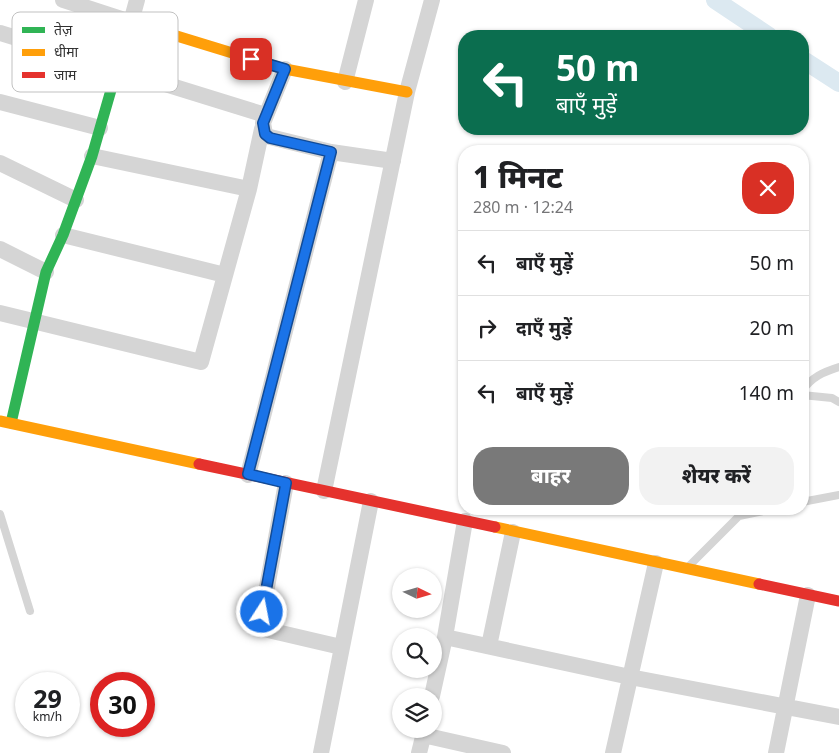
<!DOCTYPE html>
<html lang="hi">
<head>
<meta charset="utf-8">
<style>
  :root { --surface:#fff; --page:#f2f2f2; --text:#202124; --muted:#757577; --line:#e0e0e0; --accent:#797979 }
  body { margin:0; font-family:"Noto Sans","Noto Sans Devanagari",sans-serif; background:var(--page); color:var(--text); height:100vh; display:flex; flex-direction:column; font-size:19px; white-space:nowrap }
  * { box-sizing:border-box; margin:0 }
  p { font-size:16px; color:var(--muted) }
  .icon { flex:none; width:28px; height:28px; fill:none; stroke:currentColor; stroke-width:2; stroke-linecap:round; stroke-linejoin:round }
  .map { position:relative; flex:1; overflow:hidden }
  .side { position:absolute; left:458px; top:145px; width:351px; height:370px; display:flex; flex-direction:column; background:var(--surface); border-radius:20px; box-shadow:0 1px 4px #0004 }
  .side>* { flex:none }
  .guide { position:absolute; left:458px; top:30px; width:351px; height:105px; border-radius:20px; box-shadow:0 1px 4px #0004; background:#0b6e4f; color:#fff; overflow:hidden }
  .needle { width:32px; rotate:95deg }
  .tools { position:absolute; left:392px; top:568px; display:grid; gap:10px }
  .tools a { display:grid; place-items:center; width:50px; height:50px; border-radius:50%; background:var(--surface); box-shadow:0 1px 4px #0004; font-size:25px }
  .speed { position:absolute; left:15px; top:672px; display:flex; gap:10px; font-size:25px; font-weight:700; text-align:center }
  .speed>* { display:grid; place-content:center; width:65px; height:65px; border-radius:50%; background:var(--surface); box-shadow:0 1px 4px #0004; line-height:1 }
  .speed small { font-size:12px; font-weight:400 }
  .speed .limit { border:8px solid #d22; background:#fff; color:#111 }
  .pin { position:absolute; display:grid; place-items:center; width:42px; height:42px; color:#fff; margin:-21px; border-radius:10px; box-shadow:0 2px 8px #0006 }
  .me { position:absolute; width:55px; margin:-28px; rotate:11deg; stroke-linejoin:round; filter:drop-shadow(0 0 4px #0008) }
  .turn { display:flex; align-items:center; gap:18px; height:105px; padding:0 15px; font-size:22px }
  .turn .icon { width:65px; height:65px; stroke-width:2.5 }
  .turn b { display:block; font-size:35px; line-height:42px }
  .round { display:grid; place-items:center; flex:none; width:52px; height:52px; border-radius:20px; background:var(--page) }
  .headline { display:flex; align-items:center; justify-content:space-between; height:85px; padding:0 15px }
  h1 { font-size:30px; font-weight:800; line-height:38px }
  .cta { display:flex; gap:10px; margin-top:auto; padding:10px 15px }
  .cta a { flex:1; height:58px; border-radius:20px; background:var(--accent); color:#fff; font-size:20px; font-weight:800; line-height:58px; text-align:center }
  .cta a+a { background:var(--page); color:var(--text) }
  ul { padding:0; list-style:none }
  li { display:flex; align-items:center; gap:15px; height:65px; padding:0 15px; border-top:1px solid var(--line) }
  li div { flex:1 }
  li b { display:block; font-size:19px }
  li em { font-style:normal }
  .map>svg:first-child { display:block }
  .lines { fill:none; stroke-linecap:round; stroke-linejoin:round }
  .canal { stroke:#dce9f1; stroke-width:18 }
  .lane { stroke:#d5d5d5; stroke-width:8 }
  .street { stroke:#d5d5d5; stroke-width:16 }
  .fast { stroke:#30b455; stroke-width:11 }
  .slow { stroke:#ff9f0a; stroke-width:11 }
  .jam { stroke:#e5322d; stroke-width:11 }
  .route-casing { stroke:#114b97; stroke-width:12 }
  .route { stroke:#1a73e8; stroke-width:9 }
  .key { fill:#fff; stroke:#c1c1c1; stroke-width:1 }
  .key-label { font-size:14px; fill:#313131 }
</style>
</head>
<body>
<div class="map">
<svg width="839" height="753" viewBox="0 0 839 753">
  <rect width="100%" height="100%" fill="#fff"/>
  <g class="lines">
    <path class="canal" d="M715,0L769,36
      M802,59L839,83"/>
    <path class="lane" d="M802,391C812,377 823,372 839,367
      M802,395L832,398L839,402
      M802,502L839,495
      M0,514L30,611
      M739,516L773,509
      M689,566L739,516L743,509"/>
    <path class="street" d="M63,0L131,22L137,0
      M0,33L265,115
      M285,69L263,123L265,134L270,137L331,152L393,161
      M345,82L366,0
      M0,102L100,128
      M92,156L249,189
      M0,163L76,200
      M63,235L225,275
      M0,249L46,272
      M0,313L201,362L249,189L262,129
      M248,475L331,152
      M286,483L261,620L268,630L341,647
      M324,491L407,92L432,0
      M445,637L630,677L839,717
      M489,646L513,532
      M432,696L445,637L465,521
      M423,735L503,753
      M321,753L371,501
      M419,753L425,729
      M613,753L656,563
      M776,753L808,595"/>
    <path class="fast" d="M11,423L46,272L63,235L92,156L126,38"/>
    <path class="slow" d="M126,38L131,22L285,69L407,92
      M0,421L199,464
      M495,527L759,584"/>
    <path class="jam" d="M199,464L495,527
      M759,584L839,601"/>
  </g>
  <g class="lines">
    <defs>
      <path id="route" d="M251,59L285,69L263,123L265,134L270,138L331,152L248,474L286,483L262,612"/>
    </defs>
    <use href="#route" class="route-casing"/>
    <use href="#route" class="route"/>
  </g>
  <rect x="12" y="12" width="166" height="80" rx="8" class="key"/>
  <rect x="22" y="27" width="23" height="6" fill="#30b455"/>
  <rect x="22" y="49" width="23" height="7" fill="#ff9f0a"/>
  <rect x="22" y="72" width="23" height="6" fill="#e5322d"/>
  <g class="key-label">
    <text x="54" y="35">तेज़</text>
    <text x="54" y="57">धीमा</text>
    <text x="54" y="80">जाम</text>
  </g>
</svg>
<div class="tools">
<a><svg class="needle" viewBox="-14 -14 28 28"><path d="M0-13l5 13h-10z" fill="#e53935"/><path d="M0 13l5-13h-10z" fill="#757577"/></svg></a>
<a><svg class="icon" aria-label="search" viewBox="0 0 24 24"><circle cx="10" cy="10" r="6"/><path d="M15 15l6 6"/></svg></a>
<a><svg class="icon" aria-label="layers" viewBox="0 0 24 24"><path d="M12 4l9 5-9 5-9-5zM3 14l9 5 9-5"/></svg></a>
</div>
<div class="speed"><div>29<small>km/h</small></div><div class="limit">30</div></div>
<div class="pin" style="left:251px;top:59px;background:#d93025"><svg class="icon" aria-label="arrive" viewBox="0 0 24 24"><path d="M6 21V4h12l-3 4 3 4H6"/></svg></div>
<svg class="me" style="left:262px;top:612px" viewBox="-20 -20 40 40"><circle r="17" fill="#1a73e8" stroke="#fff" stroke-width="3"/><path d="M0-11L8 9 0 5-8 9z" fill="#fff"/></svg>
<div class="guide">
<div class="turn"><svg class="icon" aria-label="left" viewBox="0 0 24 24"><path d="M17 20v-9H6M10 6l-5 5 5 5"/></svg><div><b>50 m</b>बाएँ मुड़ें</div></div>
</div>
<section class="side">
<div class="headline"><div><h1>1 मिनट</h1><p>280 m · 12:24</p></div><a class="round" style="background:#d93025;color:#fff"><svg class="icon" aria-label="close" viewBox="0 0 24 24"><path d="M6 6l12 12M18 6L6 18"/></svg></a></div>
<ul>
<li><svg class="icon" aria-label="left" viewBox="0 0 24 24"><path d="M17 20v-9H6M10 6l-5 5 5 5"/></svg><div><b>बाएँ मुड़ें</b></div><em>50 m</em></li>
<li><svg class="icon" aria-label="right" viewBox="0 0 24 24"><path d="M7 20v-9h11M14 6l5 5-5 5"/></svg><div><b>दाएँ मुड़ें</b></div><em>20 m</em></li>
<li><svg class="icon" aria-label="left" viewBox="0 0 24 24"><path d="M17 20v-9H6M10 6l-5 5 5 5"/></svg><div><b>बाएँ मुड़ें</b></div><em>140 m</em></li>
</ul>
<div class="cta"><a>बाहर</a><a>शेयर करें</a></div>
</section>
</div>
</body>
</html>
